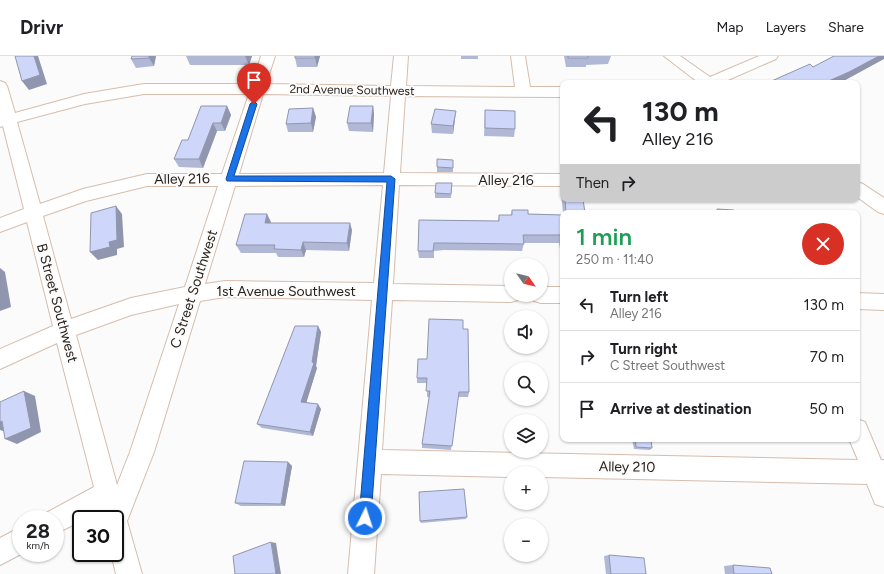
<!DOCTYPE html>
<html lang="en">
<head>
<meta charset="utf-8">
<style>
  :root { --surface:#fff; --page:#f6f6f6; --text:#202124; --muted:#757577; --line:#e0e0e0 }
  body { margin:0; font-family:Figtree,sans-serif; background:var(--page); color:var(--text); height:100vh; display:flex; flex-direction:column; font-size:15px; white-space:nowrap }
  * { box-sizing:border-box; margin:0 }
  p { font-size:13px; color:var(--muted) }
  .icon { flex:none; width:22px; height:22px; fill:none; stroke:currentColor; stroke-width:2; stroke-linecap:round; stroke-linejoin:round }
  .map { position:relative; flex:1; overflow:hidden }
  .panel { position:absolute; left:560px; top:154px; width:300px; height:232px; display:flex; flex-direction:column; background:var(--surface); border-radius:8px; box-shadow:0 1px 3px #0004 }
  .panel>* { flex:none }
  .top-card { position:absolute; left:560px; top:24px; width:300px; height:122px; border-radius:8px; box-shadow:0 1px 3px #0004; background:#fff; color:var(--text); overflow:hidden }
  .needle { width:26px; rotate:124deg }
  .buttons { position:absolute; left:504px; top:202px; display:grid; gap:8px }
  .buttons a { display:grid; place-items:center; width:44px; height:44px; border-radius:50%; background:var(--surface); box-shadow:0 1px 3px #0004; font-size:20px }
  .speed { position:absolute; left:12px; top:454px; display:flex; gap:8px; font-size:20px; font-weight:700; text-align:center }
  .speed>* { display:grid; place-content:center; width:52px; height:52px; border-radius:50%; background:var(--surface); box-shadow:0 1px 3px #0004; line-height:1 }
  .speed small { font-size:10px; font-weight:400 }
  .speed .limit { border:2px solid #111; border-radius:6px; background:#fff; color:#111 }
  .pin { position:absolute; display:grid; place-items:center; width:34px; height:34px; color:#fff; margin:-41px -17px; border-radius:50% 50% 50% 0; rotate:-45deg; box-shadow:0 0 4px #0007 }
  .pin .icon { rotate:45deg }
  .me { position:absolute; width:44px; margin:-22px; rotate:4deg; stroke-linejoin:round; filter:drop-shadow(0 0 3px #0008) }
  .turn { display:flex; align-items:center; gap:14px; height:84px; padding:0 16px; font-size:18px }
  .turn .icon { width:52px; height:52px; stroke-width:2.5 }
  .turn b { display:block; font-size:28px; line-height:34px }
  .then { display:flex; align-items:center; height:38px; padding:0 16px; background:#0003; gap:8px; font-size:15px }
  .round { display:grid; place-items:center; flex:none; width:42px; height:42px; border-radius:21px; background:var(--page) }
  .overview { display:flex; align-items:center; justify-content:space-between; height:68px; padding:0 16px }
  h1 { font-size:24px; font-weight:600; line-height:30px; color:#1e9e55 }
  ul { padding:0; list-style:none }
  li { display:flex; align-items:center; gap:12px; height:52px; padding:0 16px; border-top:1px solid var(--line) }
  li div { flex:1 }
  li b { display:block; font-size:15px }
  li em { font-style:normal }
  header { display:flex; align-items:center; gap:24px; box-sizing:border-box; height:56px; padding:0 20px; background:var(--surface); border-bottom:1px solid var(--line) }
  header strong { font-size:19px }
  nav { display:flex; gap:22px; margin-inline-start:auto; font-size:14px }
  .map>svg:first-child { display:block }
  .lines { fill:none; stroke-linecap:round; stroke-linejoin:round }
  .minor-casing { stroke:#d6bdac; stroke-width:2 }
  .minor { fill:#fff; fill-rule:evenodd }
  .wall { fill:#b1b8d6 }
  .shaded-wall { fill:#9096ae }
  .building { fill:#ced6f9; stroke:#9096ae }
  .route { fill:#1a73e8; stroke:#114b97 }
  .labels { text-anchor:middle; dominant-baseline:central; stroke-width:4; stroke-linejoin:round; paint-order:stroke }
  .far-street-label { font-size:12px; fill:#2a211a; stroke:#fbfbfb }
  .street-label { font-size:14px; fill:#2a211a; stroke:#fbfbfb }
</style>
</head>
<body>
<header>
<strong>Drivr</strong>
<nav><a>Map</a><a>Layers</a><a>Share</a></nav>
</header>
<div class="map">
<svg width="884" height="518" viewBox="0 0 884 518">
  <rect width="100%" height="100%" fill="#fbfbfb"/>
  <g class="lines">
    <defs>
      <path id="minor" d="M261,0H275L266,28L391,30L394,0H408L406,30L515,31L511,0H525L530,31H563V41L405,40L400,117L563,118V130L399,129L393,228L511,230V239H520L518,244L511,246L392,244L382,394L858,404L849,383H857V363L865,366L881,404H884V451L875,448L867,428L541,421V417H511V421L381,418L374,518H348L372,244L225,241L200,245L154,396L127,465L142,518H116L111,497H115V463H102L99,455L85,463H81V465L55,478V463H44L46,457L94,431L57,287L0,313V293L53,270L27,166L0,176V162L24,153L3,70L0,71V25L5,27L7,30L15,57L84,38L144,28H252ZM144,38H249L222,118H147L83,133L40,148L17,66L85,48ZM263,38L391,40L384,117L239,118ZM383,129L374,227L225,225L205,228L235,130ZM147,130H218L185,231L131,242L71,263L43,160L86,145ZM179,248L130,396L117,429L76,279L131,259Z
        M664,0H680L710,21L759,0H778L776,3L721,27H699Z
        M857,126L863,128L884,142V158L878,156L857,141Z
        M541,231H563V247H541L534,245L531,239H541Z
        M857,237L884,238V254L857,253Z
        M21,471V497H23L0,509V482Z"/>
    </defs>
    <use href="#minor" class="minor-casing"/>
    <use href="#minor" class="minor"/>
  </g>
  <path class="wall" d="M156,0L154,10L136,12L131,3Z
    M186,0H252L249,9H190Z
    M295,0H320L317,11H297L295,2Z
    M461,0H478V3H461Z
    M564,0H611L608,8L586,9V11H566Z
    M227,50L231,59L225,75H217L203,112L179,111L174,103Z
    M373,50L374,58L373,76L349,75L347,67Z
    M313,52L316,61L313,76H288L286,68Z
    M485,54L515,73L514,81L484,80Z
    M455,63L453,78L432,77L431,68Z
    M453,104V116H437V111Z
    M452,127L451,142H435V137Z
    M563,130V143H583L585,157H563L561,137Z
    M717,153L735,157H715Z
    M512,154L528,158L563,159V193H560L559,187H524L522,195L444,194L434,195V202H419L418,195L419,164L498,165L499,159H511Z
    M267,158L271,167L352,174L349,195L306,194L304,201H278L276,197H241L236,189Z
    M318,270L321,276L316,310L317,312L306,346L321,353L313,380L262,372L257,368Z
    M463,273L469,336L468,341H458L451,394L422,392V388L430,341H427V327H417V322L427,303Z
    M632,383H651L652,392L650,394L634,393Z
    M288,406L292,410L285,450H241L235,447Z
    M467,461L466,463L421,467L420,465Z
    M609,499L646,518H606L604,500Z
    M733,509L772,518H725L724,510Z"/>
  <path class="shaded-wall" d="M34,0H38L47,28L29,34L22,25Z
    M149,0H156L154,10L149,2Z
    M245,0H252L249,9Z
    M315,0H320L317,11L315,2Z
    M879,0H884V3L840,27H824Z
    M227,50L231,59L225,75L221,67Z
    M373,50L374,58L373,76L371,67Z
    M313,52L316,61L313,76L311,67Z
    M456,55L455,63L453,78V70Z
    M213,67L217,75L203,112L199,103Z
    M116,150L122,158L124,191L117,193V199L98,204L90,196L109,186Z
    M267,158L271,166L269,174L265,167Z
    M350,167L352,174L349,195L347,187Z
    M303,186L306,194L304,201L301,194Z
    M0,212L5,216L11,251L0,255Z
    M318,270L321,276L316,310L317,312L305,351L301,346L312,306Z
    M24,335L35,340L41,376L17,388L5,383Z
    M318,348L321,353L313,380L310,376Z
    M2,365L14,370L3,375L0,374V366Z
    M288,406L292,410L285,450L281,448Z
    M271,486L276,487L281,518H276Z"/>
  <path class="building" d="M15,0H34L40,19L22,25Z
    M132,0H149V2L131,3Z
    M295,0H315V2H295Z
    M568,0H588V2H568Z
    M834,0H879L849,16L824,27H767L810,8L813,11Z
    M201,50H227L221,67H213L199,103H174L182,84H188Z
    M350,50H373L371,67H347Z
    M313,52L311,67L286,68L289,53Z
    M435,53L456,55L453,70L431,68Z
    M485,54L515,55V73L485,72Z
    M437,103L453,104V112L437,111Z
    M436,127H452L451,138L435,137Z
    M565,143H583L585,157H566Z
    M116,150L117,184L109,186L110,191L90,196L91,157Z
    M717,153L734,154L735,157H718Z
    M512,154H528V158L563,159V186L562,179H523L524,188L444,187H434L433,195H418L419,164L499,165V159H512Z
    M245,158H267L265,167H350L347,187L303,186L301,194L274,193L275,189H236Z
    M429,263L463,264V273H468L469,336H459L452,390L422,388L430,335H426L427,322H417L418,303H427Z
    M295,270H318L312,306L314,307L301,346L318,348L310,376L257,368Z
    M24,335L31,372L5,383L2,365L0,366V346Z
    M635,383H651L652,392L636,391Z
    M244,405L288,406L281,448L235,447Z
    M464,433L467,461L420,465L419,436Z
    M271,486L276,518H235L233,500Z
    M609,499L644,502L646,518H611Z
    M733,509L770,512L772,518H734Z"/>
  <path class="route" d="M254,45L257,48L234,120H391L395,123L371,462L369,466L365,468L361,466L359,462L387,126L227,125L226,123L250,48Z"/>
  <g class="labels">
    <g class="far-street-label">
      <text transform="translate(352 34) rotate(1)">2nd Avenue Southwest</text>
    </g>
    <g class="street-label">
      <text transform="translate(182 123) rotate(-1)">Alley 216</text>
      <text x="506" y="124">Alley 216</text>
      <text transform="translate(194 233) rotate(-72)">C Street Southwest</text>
      <text x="286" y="235">1st Avenue Southwest</text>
      <text transform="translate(57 247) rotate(75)">B Street Southwest</text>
      <text transform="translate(627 411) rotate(1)">Alley 210</text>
    </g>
  </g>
</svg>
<div class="buttons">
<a><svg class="needle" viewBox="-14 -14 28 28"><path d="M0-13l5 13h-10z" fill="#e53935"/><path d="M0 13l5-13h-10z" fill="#757577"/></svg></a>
<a><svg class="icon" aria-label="sound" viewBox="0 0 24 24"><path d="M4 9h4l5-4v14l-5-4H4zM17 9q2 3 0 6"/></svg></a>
<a><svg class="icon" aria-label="search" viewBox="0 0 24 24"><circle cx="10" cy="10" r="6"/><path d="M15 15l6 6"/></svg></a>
<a><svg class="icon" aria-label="layers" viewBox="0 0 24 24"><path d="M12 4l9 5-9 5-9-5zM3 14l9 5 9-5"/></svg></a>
<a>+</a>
<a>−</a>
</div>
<div class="speed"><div>28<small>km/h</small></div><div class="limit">30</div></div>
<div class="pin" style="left:254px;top:48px;background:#d93025"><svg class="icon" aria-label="arrive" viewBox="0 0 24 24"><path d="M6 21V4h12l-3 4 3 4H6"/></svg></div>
<svg class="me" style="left:365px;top:462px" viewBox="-20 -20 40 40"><circle r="17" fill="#1a73e8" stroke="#fff" stroke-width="3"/><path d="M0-11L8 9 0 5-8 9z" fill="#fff"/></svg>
<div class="top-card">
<div class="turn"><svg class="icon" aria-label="left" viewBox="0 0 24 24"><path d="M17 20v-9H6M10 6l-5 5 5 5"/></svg><div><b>130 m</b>Alley 216</div></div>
<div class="then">Then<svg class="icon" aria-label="right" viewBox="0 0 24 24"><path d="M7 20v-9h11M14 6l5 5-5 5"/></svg></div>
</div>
<section class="panel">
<div class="overview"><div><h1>1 min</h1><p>250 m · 11:40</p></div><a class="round" style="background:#d93025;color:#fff"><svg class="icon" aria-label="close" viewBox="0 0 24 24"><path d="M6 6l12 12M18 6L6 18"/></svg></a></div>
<ul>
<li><svg class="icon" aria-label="left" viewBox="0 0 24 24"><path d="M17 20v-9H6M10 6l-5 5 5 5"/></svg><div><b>Turn left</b><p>Alley 216</p></div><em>130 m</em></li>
<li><svg class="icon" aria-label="right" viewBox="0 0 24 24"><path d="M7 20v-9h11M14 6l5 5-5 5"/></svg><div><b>Turn right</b><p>C Street Southwest</p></div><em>70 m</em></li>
<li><svg class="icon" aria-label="arrive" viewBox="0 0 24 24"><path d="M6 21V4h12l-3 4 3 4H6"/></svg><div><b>Arrive at destination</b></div><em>50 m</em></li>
</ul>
</section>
</div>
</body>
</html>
